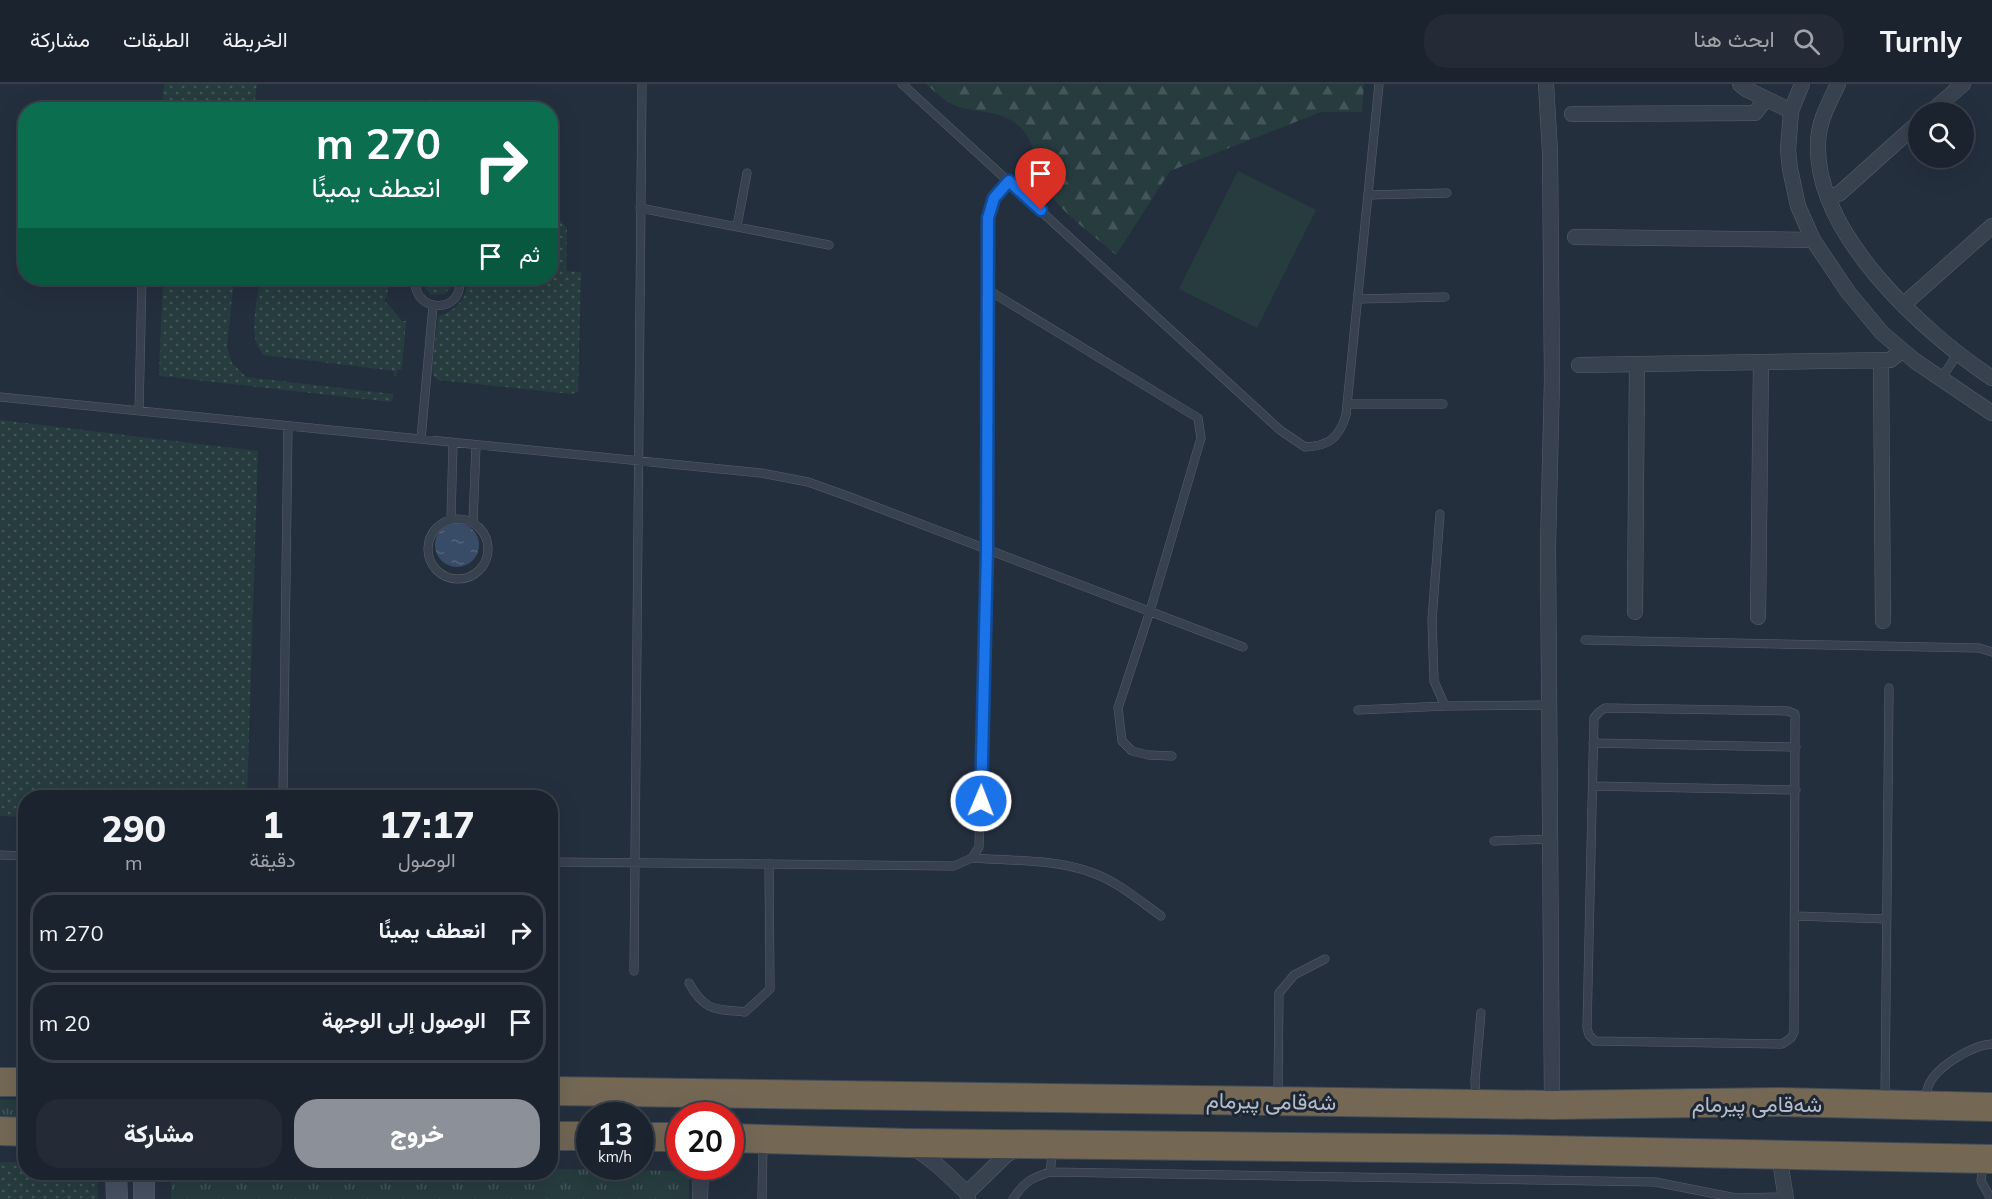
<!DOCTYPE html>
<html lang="ar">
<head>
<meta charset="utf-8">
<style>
  :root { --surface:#1b232e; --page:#242b36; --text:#f1f3f6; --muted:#a0a4aa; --line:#39404a; --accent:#8c9099 }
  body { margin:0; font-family:Mulish,Vazirmatn,sans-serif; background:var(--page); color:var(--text); direction:rtl; height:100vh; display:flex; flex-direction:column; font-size:22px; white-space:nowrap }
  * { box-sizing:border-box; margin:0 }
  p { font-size:20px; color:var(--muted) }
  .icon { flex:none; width:33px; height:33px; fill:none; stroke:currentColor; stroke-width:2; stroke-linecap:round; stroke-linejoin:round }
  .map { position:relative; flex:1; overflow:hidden; direction:ltr }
  .details { position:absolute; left:18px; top:706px; width:540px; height:390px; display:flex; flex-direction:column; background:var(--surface); border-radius:24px; box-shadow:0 6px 24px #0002,0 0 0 2px var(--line); direction:rtl }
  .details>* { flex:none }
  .hud { position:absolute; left:18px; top:18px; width:540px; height:183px; border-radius:24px; box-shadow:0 6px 24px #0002,0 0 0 2px var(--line); direction:rtl; background:#0b6e4f; color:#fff; overflow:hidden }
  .buttons { position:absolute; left:1908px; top:18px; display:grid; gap:12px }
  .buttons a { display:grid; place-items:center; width:66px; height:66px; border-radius:50%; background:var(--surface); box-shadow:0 6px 24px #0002,0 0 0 2px var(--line); font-size:30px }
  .speed { position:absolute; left:576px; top:1018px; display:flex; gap:12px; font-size:30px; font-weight:700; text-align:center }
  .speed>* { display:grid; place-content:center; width:78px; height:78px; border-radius:50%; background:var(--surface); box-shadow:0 6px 24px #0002,0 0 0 2px var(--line); line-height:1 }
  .speed small { font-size:15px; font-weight:400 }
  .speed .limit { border:9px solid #d22; background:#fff; color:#111 }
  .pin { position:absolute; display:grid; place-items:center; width:51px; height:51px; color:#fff; margin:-62px -26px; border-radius:50% 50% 50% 0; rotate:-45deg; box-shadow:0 0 6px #0007 }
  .pin .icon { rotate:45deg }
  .me { position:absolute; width:66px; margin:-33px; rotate:1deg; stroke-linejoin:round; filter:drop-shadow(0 0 4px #0008) }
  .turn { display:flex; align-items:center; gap:21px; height:126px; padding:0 18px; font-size:27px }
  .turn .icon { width:78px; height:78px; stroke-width:2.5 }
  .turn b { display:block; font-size:42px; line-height:51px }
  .then { display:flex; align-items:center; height:57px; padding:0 18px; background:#0003; gap:12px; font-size:22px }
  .eta { display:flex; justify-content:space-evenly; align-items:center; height:102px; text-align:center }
  .eta b { font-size:36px; font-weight:800; line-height:42px }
  .button { display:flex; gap:12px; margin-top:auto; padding:12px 18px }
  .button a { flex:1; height:69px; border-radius:24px; background:var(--accent); color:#fff; font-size:24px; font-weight:800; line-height:69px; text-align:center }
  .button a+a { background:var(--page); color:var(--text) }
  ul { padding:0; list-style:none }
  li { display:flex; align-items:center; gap:18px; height:81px; margin:0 12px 9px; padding:0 6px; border:3px solid var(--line); border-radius:24px }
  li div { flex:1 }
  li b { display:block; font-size:22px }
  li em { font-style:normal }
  header { display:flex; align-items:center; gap:36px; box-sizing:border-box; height:84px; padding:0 30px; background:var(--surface); border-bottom:2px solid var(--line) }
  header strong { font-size:28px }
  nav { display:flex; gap:33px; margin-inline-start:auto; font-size:21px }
  .search { width:420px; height:54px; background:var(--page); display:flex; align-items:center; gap:15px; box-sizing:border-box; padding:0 21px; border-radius:24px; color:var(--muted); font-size:22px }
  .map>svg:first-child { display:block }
  .grass { fill:url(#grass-dots) }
  .forest { fill:url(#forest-firs) }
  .park { fill:url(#park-tufts) }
  .pitch { fill:#263c3f }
  .water { fill:url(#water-ripples) }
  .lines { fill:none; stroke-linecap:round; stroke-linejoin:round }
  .lane-casing { stroke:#565f6c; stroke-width:9 }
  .street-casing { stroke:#565f6c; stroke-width:16 }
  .secondary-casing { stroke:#565f6c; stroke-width:22 }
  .highway-casing { stroke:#434c59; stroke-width:30 }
  .lane { stroke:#38414e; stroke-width:8 }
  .street { stroke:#38414e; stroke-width:15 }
  .secondary { stroke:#465061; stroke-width:21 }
  .highway { stroke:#746855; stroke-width:28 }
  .route-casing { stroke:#114b97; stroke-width:15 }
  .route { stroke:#1a73e8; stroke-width:10 }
  .labels { text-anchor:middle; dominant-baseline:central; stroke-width:6; stroke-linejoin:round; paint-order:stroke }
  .street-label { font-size:22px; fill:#b4bcc9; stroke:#1d2633 }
</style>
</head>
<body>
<header>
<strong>Turnly</strong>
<div class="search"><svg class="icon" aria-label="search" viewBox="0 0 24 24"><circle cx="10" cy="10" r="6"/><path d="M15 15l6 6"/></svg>ابحث هنا</div>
<nav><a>الخريطة</a><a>الطبقات</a><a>مشاركة</a></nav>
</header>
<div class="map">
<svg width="1992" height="1115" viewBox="0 0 1992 1115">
  <defs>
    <pattern id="grass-dots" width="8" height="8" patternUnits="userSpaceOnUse" patternTransform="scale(1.5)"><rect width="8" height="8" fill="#263c3f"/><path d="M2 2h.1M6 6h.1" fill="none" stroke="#435659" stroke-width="1.8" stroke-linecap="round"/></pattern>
    <pattern id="forest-firs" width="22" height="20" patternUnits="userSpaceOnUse" patternTransform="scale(1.5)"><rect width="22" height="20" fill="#263c3f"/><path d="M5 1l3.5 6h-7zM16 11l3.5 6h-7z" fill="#435659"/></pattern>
    <pattern id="park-tufts" width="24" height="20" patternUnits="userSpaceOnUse" patternTransform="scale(1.5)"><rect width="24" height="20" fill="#263c3f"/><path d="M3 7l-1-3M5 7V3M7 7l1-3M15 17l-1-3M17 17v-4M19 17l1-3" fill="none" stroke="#435659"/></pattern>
    <pattern id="water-ripples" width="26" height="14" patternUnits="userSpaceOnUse" patternTransform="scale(1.5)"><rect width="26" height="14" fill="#394c67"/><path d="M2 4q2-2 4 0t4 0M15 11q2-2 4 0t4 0" fill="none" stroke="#53647b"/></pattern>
  </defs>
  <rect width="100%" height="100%" fill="#242f3e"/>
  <path class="grass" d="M164,0H257L254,25H162Z
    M551,130L556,132L567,144L566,187L581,188L578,308L571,310L438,296L434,292L432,286L438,232C457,227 468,213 467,194H550Z
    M163,194H234L227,263L232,279L246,293L393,310V315L391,318L161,292L159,290Z
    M260,194H389L387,213L384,216L402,237H406L402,285L397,286L396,292H394V287L264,271C246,255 258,216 260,194Z
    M426,194H449L450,204L444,210L431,211L426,205Z
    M0,336L258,367L247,714H26L25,733L0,732Z
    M0,1078H25L26,1089H97L98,1115H0Z"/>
  <path class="forest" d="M926,0H1364L1362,28H1321L1170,87L1116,171C1093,151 1066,132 1048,108C1033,89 1039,58 1018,41C1000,26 976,29 956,22C945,17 935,8 926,0Z"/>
  <path class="park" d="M0,1015L25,1016V1034L0,1033Z
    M551,1085L680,1087L689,1090V1115H171V1089H550Z"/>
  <path class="pitch" d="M1238,87L1316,126L1257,244L1179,205Z"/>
  <path class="water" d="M435 461a22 22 0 1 1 44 0a22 22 0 1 1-44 0Z"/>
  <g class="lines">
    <defs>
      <path id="lane" d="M902,0L1280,346L1305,363C1329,362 1339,354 1346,331L1379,0
        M419,26C427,18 435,19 443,26
        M1368,111L1447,109
        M640,124L829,161
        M737,142L747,89
        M416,194C410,230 466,231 459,194
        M988,206L1198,334L1201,354L1150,527L1118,624L1122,657L1132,667L1148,671L1172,672
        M1358,215L1445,213
        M1941,295L1958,269
        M0,313L761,389L808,398L850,413L1243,563
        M1348,320H1443
        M139,327L142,194
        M421,355L433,222
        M1440,430L1432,536L1434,597L1445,622L1549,621
        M428 465a30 30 0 1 1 60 0a30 30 0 1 1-60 0Z
        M451,435L453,359
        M473,438L476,362
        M1585,556L1979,564L1992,568
        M1605,624L1788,627L1795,630L1794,948L1791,954L1782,960L1595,957L1589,951L1587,944L1594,634L1599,628Z
        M1358,626L1445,622
        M1593,659L1796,663
        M1593,702L1796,706
        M283,714L288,342
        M1494,757L1550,755
        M0,771L26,772
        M972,774C1012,777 1056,775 1093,789C1118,798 1140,817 1161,832
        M550,778L954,782L972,774L979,763L987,466L988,134L994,114L1009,97
        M1795,832L1887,835
        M634,887L642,0
        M689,899C705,928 716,925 745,928L770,905L769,780
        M1278,1011L1279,909L1294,891L1325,875
        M1476,1015L1475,996L1481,929
        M1885,1016L1889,604
        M1927,1017C1927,1013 1926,1007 1928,1003C1934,984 1972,961 1992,960
        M1983,1080L1981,1097L1991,1115
        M1050,1088L1053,1065
        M762,1115L763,1059
        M1013,1115C1024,1098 1031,1094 1050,1088L1655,1098L1736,1114L1786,1113"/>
      <path id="street" d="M1546,0L1550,68L1552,295L1548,462L1552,1021
        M1740,0L1746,5L1791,27
        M1802,0L1791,27L1788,66L1790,85L1798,122L1813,156L1848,208L1882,249L1915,277L1992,329
        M1838,0C1829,19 1818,38 1818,60C1815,150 1923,248 1992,294
        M1931,28L1963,0
        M1572,30L1755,29L1766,15
        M1828,114L1840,109L1918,39
        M1575,153L1813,156
        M1903,221L1992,142
        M1881,276L1883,537
        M1579,281L1890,276L1902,267
        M1635,528L1637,280
        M1758,533L1761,278
        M912,1063C933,1075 950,1093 967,1109L968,1115
        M1779,1070L1786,1115
        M967,1109L1006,1071L1018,1064
        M700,1115L701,1083"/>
      <path id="secondary" d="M116,1089L117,1115
        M144,1089V1115"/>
      <path id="highway" d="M0,998H26
        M550,1007L1552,1021L1780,1018L1992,1023
        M0,1047L26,1048
        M550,1052H590
        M640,1053H680
        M730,1054L907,1059L1497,1065L1992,1075"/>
    </defs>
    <use href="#lane" class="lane-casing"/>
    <use href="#street" class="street-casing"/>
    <use href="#secondary" class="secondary-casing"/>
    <use href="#highway" class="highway-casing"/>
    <use href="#lane" class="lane"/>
    <use href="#street" class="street"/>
    <use href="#secondary" class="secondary"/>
    <use href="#highway" class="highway"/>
  </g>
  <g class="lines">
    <defs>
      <path id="route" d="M981,717L987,466L988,134L994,114L1009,97L1041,126"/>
    </defs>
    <use href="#route" class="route-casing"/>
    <use href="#route" class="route"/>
  </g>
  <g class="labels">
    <g class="street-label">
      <text transform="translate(1271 1017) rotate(1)">شەقامی پیرمام</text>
      <text x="1757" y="1020">شەقامی پیرمام</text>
    </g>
  </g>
</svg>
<div class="buttons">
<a><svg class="icon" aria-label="search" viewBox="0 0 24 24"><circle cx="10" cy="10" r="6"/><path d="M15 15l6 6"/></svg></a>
</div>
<div class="speed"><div>13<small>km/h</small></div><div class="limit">20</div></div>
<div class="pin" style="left:1041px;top:126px;background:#d93025"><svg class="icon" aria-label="arrive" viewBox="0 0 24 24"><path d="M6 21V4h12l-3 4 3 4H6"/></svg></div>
<svg class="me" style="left:981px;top:717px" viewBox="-20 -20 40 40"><circle r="17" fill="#1a73e8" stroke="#fff" stroke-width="3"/><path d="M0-11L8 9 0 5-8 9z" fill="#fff"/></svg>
<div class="hud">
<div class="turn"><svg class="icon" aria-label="right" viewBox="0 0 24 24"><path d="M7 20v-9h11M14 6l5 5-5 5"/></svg><div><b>270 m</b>انعطف يمينًا</div></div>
<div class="then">ثم<svg class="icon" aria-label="arrive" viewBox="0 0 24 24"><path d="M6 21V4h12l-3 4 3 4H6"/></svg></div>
</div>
<section class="details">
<div class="eta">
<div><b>17:17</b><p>الوصول</p></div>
<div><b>1</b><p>دقيقة</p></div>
<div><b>290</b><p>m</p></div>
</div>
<ul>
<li><svg class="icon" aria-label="right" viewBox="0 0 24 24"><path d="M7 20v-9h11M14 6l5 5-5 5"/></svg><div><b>انعطف يمينًا</b></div><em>270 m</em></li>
<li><svg class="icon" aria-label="arrive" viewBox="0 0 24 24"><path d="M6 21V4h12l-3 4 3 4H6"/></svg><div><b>الوصول إلى الوجهة</b></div><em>20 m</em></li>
</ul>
<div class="button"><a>خروج</a><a>مشاركة</a></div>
</section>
</div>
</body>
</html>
